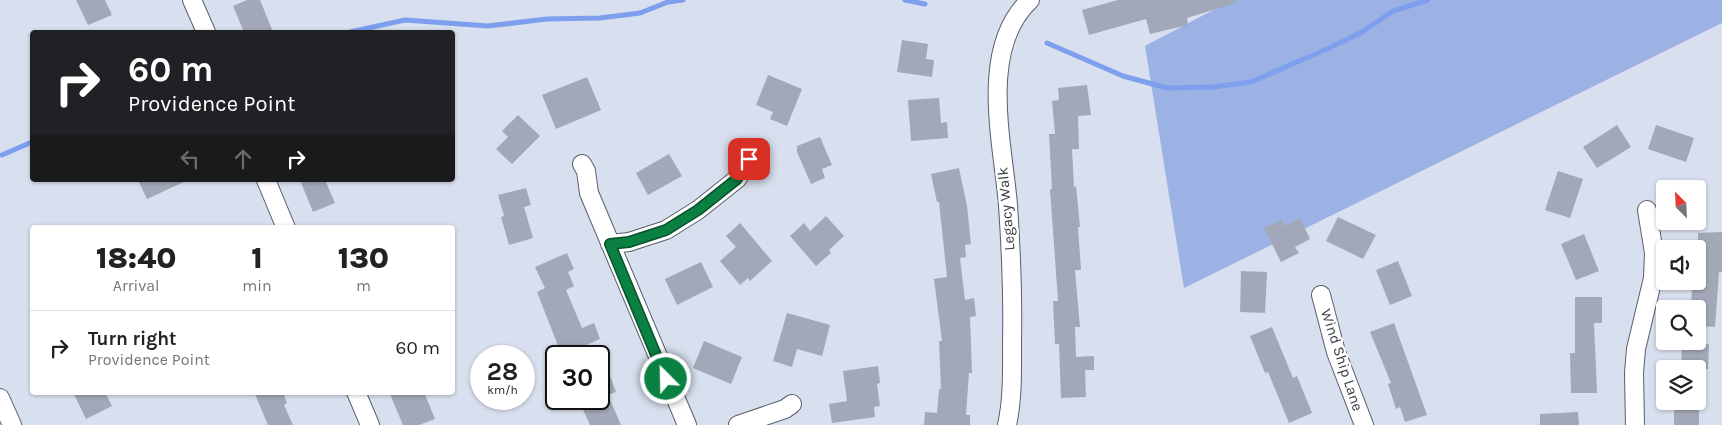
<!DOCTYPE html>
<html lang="en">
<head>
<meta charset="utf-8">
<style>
  :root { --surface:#fff; --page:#f2f2f2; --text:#222; --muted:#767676; --line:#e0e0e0 }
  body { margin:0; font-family:Karla,sans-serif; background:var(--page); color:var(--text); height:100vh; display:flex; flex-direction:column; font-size:19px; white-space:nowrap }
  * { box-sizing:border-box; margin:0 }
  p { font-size:16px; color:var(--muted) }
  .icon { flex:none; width:28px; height:28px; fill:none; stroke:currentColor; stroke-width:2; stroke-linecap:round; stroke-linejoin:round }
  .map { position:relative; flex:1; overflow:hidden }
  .side { position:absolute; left:30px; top:225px; width:425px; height:170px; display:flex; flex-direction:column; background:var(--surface); border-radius:5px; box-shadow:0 1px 4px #0004 }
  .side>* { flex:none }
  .top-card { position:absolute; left:30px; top:30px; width:425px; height:152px; border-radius:5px; box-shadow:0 1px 4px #0004; background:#202124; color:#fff; overflow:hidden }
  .needle { width:32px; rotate:336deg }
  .controls { position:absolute; left:1656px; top:180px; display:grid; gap:10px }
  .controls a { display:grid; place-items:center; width:50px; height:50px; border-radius:5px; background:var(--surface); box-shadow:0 1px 4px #0004; font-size:25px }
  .speed { position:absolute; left:470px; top:345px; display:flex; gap:10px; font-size:25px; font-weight:700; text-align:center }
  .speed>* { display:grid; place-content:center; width:65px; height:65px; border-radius:50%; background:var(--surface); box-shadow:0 1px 4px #0004; line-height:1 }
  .speed small { font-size:12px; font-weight:400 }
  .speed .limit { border:2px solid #111; border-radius:8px; background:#fff; color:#111 }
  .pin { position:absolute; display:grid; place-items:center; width:42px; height:42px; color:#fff; margin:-21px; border-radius:10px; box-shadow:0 2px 8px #0006 }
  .me { position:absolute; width:55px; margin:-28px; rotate:337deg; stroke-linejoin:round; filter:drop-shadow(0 0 4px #0008) }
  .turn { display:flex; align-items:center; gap:18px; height:105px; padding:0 15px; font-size:22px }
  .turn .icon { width:65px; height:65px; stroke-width:2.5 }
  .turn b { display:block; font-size:35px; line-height:42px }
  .lanes { display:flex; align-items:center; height:48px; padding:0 15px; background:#0003; justify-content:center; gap:25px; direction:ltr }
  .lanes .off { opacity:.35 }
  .eta { display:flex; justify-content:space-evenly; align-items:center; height:85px; text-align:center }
  .eta b { font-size:30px; font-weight:800; line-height:35px }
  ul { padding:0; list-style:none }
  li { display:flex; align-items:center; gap:15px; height:75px; padding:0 15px; border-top:1px solid var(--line) }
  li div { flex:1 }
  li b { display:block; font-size:19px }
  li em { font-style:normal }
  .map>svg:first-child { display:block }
  .green { fill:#9cb2e5 }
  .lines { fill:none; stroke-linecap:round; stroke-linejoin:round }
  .stream { stroke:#7e9eee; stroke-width:5 }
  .building { fill:#a2a8b7 }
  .minor-casing { stroke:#585e6b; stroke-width:20 }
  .minor { stroke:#fff; stroke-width:18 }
  .route-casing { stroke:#07532c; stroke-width:12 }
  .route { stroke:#0b8043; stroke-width:9 }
  .labels { text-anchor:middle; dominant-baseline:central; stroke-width:4.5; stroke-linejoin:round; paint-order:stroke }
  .street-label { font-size:15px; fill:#393c42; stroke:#fff }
</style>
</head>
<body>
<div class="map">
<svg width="1722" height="425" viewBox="0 0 1722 425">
  <rect width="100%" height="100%" fill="#d8dfee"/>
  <path class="green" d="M1232,0H1722V23L1184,288L1145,46Z"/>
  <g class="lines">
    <path class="stream" d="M905,0L925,4
      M350,32L405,20L488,26L547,19L600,18L640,13L668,2L683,0
      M1047,43L1123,76L1167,88L1213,87L1251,82L1327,49L1362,32L1393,11L1428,0
      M2,155L32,142"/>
  </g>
  <path class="building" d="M76,0H105L112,15L88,25Z
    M247,0H260L273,32H244L233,6Z
    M1118,0H1235V3L1187,18L1188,25L1150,34L1146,19L1089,35L1082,10Z
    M902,40L928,44L926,59L934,60L932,77L897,72Z
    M768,75L802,89L787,126L770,119L773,112L756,105Z
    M587,77L601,110L556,129L542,95Z
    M1087,85L1091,115L1078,116L1079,149H1072L1074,187L1076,186L1080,227H1078L1081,270H1075L1080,327H1075L1076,357L1094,356V370H1085L1086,397L1061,398L1059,344H1055L1053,301H1058L1050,189H1052L1049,134H1055L1052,101L1059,100L1058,88Z
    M939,98L941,123L947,122L948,138L911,141L908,100Z
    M518,115L540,136L512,164L496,149L508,137L502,131Z
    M1617,125L1631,147L1597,168L1583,147Z
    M1656,125L1694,138L1686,162L1648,149Z
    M820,137L832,165L822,169L825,178L811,184L797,152V146Z
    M669,154L682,176L648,195L636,173Z
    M959,168L967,206L971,244L965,245L966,257L960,258L965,300L974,298L976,316L970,317L972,373H969L966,415H970V425H924L925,412L937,413L939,389H941L939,341H942L934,279L947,277L939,202H937L931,174Z
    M1558,171L1583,179L1570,218L1545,210Z
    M138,180H188L147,199Z
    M300,180H325L335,203L313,212Z
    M526,188L531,205L524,207L533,238L509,245L501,217L504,216L498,195Z
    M826,216L844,236L829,250L831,253L816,266L790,236L804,223L810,231Z
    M1338,217L1376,235L1363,259L1326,241Z
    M1300,218L1310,239L1295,247L1299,253L1281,262L1264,228L1281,220L1284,226Z
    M740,223L772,261L750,281L748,278L740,285L720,261L736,247L726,236Z
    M1722,232V272H1719L1715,327L1698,326V309H1691L1692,286H1698V233Z
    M1584,234L1599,271L1576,280L1561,244Z
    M567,253L574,269L568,272L574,286L566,290L582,328L594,323L600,339L562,356L537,292L545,288L535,267Z
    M1398,261L1412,296L1390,305L1376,270Z
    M701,262L713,287L677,305L665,279Z
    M1241,271L1267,272L1265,313L1240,312Z
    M1575,297H1602V323H1594L1597,393H1571L1570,353H1575Z
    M787,313L830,325L822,356L797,349L792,367L773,361Z
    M1394,323L1427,415L1405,422L1400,407L1396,409L1388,384L1391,383L1370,332Z
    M1272,327L1293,378L1297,376L1312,413L1289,423L1268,372L1265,373L1250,336Z
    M704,341L742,357L731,384L693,368Z
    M1682,344H1709L1708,369H1687V367L1681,366Z
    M878,366L880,383L877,384L880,406L874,407L875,417L832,423L829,404L847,401L843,371Z
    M599,376L601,380L610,376L616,392L608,395L621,425H590L578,399H599Z
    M73,392H105L112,406L86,419Z
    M254,392H283L287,403L284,405L293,425H268Z
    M389,392H424L435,419L419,425H403Z
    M1674,401H1699V425H1674Z
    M1578,412L1579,425H1540V414Z"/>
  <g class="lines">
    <defs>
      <path id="minor" d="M192,0L206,32
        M582,164L586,171L589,193L687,425
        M266,180L286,228
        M610,244L629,242L666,230L698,210L737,179L749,159
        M1321,295L1336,352L1364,425
        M356,392L370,425
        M0,398L12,425
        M738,425L785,409L792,404
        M1007,425C1013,397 1012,370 1012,342C1013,296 1011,250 1008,205C1003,143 978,49 1030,0
        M1635,425L1634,373L1636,349L1653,278L1654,253L1647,210"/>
    </defs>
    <use href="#minor" class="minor-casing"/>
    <use href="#minor" class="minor"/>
  </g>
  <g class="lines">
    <defs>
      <path id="route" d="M666,379L610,244L629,242L666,230L698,210L737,179L749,159"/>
    </defs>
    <use href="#route" class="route-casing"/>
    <use href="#route" class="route"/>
  </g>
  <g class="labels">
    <g class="street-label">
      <text transform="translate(1006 209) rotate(-95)">Legacy Walk</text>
      <text transform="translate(1342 360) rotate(72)">Wind Ship Lane</text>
    </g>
  </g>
</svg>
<div class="controls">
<a><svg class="needle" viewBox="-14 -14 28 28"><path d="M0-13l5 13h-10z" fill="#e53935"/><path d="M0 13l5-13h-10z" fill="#767676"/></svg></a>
<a><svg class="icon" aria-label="sound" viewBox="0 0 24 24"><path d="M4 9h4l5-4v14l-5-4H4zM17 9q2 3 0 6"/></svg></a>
<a><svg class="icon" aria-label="search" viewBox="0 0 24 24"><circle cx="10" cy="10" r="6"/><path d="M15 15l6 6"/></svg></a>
<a><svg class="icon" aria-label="layers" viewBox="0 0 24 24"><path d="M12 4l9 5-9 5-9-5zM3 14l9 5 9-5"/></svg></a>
</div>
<div class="speed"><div>28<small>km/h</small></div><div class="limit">30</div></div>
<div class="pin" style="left:749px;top:159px;background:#d93025"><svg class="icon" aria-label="arrive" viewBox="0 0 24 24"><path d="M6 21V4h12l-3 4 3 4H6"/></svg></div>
<svg class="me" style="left:666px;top:379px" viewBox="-20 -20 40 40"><circle r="17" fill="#0b8043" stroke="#fff" stroke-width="3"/><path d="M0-11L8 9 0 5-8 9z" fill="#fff"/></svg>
<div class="top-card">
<div class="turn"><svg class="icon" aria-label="right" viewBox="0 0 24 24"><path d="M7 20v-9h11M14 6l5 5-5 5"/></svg><div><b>60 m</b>Providence Point</div></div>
<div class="lanes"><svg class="icon off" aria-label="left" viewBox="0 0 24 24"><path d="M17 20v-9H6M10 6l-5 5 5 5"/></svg><svg class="icon off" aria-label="ahead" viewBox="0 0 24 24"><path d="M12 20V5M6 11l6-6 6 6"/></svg><svg class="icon" aria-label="right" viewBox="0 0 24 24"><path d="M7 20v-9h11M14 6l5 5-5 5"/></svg></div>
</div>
<section class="side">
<div class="eta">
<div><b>18:40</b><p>Arrival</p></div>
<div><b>1</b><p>min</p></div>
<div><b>130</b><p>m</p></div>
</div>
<ul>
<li><svg class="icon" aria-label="right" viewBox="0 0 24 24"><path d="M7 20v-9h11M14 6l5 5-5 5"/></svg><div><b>Turn right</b><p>Providence Point</p></div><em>60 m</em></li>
</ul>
</section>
</div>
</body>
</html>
